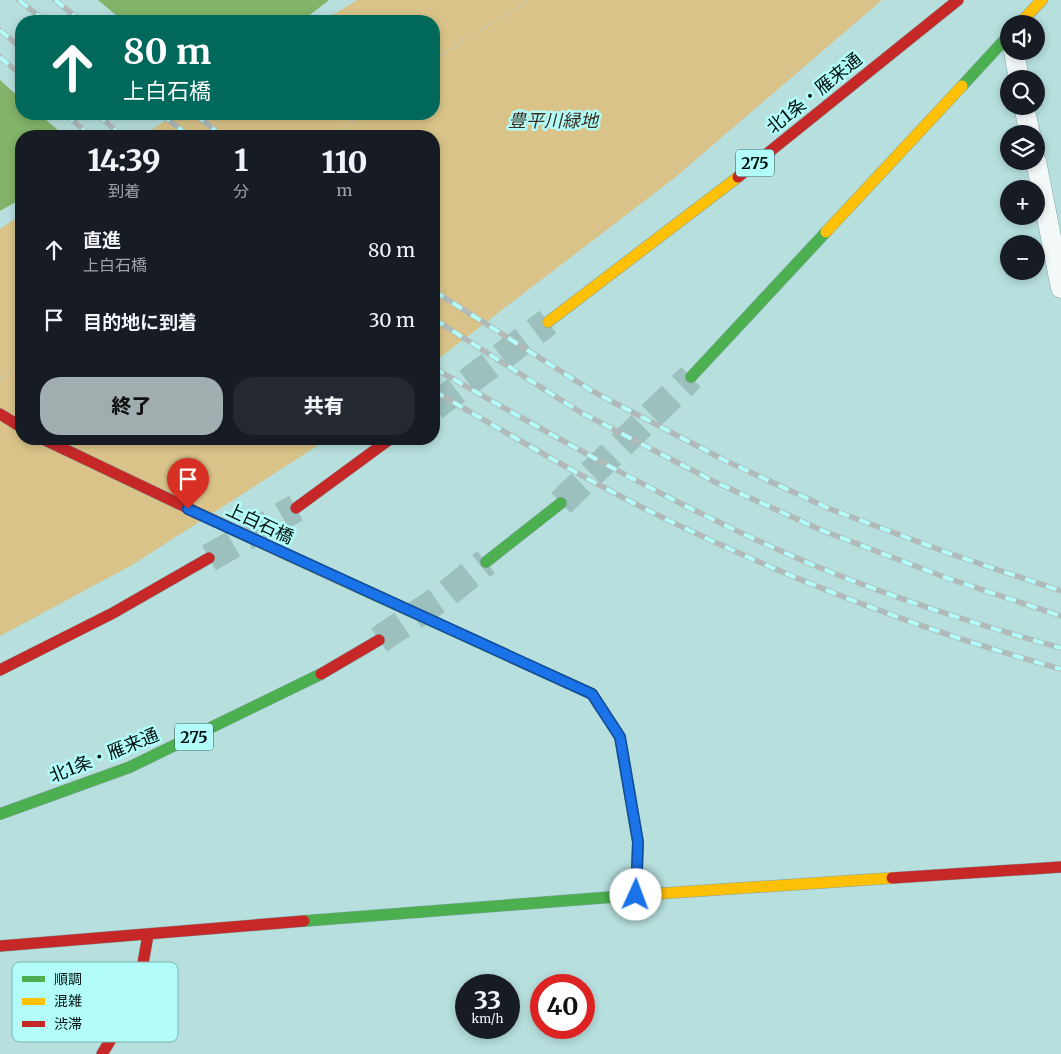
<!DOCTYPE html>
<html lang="ja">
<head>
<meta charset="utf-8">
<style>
  :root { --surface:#171b24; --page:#242831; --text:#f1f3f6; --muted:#9ea1a6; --accent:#a1aeaf }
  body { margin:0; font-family:Merriweather,"Noto Sans JP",serif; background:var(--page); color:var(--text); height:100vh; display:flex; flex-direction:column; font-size:19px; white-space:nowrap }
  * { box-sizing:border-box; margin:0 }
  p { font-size:16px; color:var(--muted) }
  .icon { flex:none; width:28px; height:28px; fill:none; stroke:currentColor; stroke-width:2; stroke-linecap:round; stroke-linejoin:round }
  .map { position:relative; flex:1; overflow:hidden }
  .details { position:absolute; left:15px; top:130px; width:425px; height:315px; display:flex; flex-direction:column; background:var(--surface); border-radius:20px; box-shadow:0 2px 8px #0003 }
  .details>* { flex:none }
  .top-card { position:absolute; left:15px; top:15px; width:425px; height:105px; border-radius:20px; box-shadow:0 2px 8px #0003; background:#00695c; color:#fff; overflow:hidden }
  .fabs { position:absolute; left:1000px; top:15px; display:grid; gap:10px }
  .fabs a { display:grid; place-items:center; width:45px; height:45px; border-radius:50%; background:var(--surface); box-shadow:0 2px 8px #0003; font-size:25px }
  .speed { position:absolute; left:455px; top:974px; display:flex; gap:10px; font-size:25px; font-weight:700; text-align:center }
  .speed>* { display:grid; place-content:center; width:65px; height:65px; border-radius:50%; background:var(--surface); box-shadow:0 2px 8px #0003; line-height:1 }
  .speed small { font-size:12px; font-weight:400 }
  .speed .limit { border:8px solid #d22; background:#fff; color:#111 }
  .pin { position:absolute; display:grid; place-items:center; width:42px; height:42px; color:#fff; margin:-51px -21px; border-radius:50% 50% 50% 0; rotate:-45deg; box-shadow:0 0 5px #0007 }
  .pin .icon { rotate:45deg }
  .me { position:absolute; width:55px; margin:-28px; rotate:2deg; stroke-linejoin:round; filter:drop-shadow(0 0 4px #0008) }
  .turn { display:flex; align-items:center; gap:18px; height:105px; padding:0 25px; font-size:22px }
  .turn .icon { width:65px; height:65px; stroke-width:2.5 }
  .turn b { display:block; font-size:35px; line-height:42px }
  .eta { display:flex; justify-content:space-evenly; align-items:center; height:85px; text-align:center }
  .eta b { font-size:30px; font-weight:800; line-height:35px }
  .button { display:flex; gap:10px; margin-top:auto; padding:10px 25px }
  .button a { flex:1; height:58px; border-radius:20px; background:var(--accent); color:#111; font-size:20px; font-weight:800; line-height:58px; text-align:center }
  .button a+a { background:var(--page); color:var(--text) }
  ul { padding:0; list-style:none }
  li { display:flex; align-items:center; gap:15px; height:70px; padding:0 25px }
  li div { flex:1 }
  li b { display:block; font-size:19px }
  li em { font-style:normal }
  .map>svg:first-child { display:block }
  .green { fill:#d9c388 }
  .water { fill:#82b369 }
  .pier { fill:#b6dfdd }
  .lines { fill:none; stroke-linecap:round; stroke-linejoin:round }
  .highway-tunnel { stroke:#9bc0be; stroke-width:28; stroke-dasharray:28 14; stroke-linecap:butt }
  .lane-casing { stroke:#81a2a0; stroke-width:21 }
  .fast-casing { stroke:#81a2a0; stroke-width:12 }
  .slow-casing { stroke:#81a2a0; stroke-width:12 }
  .jam-casing { stroke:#81a2a0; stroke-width:12 }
  .path { stroke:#c2cecd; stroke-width:3; stroke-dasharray:1 4; stroke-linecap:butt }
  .lane { stroke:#f4fafa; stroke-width:20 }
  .fast { stroke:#4caf50; stroke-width:11 }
  .slow { stroke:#ffc107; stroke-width:11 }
  .jam { stroke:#c62828; stroke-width:11 }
  .rail-casing { stroke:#b0bab9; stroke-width:5.5 }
  .rail { stroke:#b2fdfa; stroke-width:4; stroke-dasharray:11; stroke-linecap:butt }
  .slow-bridge-casing { stroke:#81a2a0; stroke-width:12; stroke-linecap:butt }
  .jam-bridge-casing { stroke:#81a2a0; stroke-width:12; stroke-linecap:butt }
  .slow-bridge { stroke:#ffc107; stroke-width:11 }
  .jam-bridge { stroke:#c62828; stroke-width:11 }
  .route-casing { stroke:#114b97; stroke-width:12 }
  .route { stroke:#1a73e8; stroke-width:9 }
  .labels { text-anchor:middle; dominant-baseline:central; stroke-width:5; stroke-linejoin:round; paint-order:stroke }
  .shield { fill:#b2fdfa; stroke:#355856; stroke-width:1 }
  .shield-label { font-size:16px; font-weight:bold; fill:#001110 }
  .street-label { font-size:18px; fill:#001110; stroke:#b2fdfa }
  .park-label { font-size:18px; font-style:italic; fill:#3c2e1d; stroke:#b2fdfa }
  .key { fill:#b2fdfa; stroke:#7db6b4; stroke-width:1 }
  .key-label { font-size:14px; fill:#001110 }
</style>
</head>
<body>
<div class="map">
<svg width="1061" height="1054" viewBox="0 0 1061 1054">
  <rect width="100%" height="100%" fill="#b6dfdd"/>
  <path class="green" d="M357,0H882L673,179L434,362V136H142L176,114H434V21H323Z
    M21,215V439H328L132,565L0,636V229Z"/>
  <path class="water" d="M0,0H329L302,21H21V114H163L126,136H21V199L0,211Z"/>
  <path class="pier" d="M0,0H98L123,21H21V99L0,80Z
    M39,114H165L131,136H65Z"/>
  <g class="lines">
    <path class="highway-tunnel" d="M434,407L548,322
      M561,503L691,377
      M209,558L296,508
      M379,640L444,596L486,562"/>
    <defs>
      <path id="lane" d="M1014,51L1019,79
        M1024,106L1030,134
        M1036,161L1061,288"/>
      <path id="fast" d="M962,86L1009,35
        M691,377L826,232
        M486,562L561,503
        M355,586L592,694
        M0,814L130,767L321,674
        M304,921L638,895"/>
      <path id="slow" d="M1019,24L1042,0
        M826,232L962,86
        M548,322L738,177
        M592,694L620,737L638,842L636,895
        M638,895L892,878"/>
      <path id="jam" d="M738,177L958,0
        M0,414L21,427
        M296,508L390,439
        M0,670L113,613L209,558
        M321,674L379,640
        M892,878L1061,867
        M0,946L304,921
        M102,1054L137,997L148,935"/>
    </defs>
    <use href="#lane" class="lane-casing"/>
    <use href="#fast" class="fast-casing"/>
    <use href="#slow" class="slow-casing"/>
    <use href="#jam" class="jam-casing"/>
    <path class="path" d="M434,61L457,44L530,0
      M331,136L362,114
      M0,379L21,363"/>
    <use href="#lane" class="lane"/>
    <use href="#fast" class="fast"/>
    <use href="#slow" class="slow"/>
    <use href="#jam" class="jam"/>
    <defs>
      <path id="rail" d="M19,0L45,21
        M55,0L81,21
        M0,30L21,48
        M0,57L21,75
        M65,114L91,136
        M97,114L122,136
        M161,114L189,136
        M195,114L222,136
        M434,291L592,391L726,461L830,509L951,554L1061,591
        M434,319L580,412L715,482L821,530L944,577L1061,616
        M434,368C555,437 677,507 806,562C889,597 975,624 1061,648
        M434,391C519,440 604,491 693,532C812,588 934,634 1061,669"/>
    </defs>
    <use href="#rail" class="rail-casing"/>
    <use href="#rail" class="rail"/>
    <defs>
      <path id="slow-bridge" d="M238,532L355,586"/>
      <path id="jam-bridge" d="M43,439L238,532"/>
    </defs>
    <use href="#slow-bridge" class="slow-bridge-casing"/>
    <use href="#jam-bridge" class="jam-bridge-casing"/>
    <use href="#slow-bridge" class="slow-bridge"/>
    <use href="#jam-bridge" class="jam-bridge"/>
  </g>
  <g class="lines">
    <defs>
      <path id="route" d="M188,509L592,694L620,737L638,842L636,895"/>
    </defs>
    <use href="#route" class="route-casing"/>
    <use href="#route" class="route"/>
  </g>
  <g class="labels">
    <g class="shield">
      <rect x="736" y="149.5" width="38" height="27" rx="4"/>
      <rect x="175" y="723.5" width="38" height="27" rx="4"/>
    </g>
    <g class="shield-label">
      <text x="755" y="163">275</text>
      <text x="194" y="737">275</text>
    </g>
    <g class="street-label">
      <text transform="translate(814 93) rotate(-39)">北1条・雁来通</text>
      <text transform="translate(260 523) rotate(25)">上白石橋</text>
      <text transform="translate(104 755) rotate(-22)">北1条・雁来通</text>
    </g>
    <g class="park-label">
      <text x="553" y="120">豊平川緑地</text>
    </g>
  </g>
  <rect x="12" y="962" width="166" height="80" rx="8" class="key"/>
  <rect x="22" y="976" width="23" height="6" fill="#4caf50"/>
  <rect x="22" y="998" width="23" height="7" fill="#ffc107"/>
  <rect x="22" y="1021" width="23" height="6" fill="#c62828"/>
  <g class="key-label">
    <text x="54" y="984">順調</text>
    <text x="54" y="1006">混雑</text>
    <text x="54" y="1029">渋滞</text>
  </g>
</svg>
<div class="fabs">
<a><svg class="icon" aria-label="sound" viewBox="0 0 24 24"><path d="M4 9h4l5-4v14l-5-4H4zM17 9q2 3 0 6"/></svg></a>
<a><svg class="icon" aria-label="search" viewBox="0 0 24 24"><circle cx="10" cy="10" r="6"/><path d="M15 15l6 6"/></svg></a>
<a><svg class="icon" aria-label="layers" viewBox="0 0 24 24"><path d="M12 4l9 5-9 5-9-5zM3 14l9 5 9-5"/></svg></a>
<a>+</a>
<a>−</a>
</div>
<div class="speed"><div>33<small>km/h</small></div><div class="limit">40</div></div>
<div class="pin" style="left:188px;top:509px;background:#d93025"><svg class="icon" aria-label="arrive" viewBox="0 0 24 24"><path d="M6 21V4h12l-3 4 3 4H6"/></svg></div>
<svg class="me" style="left:636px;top:895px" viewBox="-20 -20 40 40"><circle r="19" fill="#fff"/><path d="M0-13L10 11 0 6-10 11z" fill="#1a73e8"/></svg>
<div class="top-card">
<div class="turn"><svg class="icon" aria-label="ahead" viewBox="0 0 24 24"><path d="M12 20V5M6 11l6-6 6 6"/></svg><div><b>80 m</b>上白石橋</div></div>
</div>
<section class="details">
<div class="eta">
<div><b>14:39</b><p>到着</p></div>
<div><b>1</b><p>分</p></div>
<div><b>110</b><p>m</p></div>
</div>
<ul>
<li><svg class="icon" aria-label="ahead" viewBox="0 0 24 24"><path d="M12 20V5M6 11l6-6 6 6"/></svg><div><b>直進</b><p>上白石橋</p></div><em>80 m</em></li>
<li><svg class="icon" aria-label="arrive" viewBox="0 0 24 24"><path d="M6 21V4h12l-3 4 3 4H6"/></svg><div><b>目的地に到着</b></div><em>30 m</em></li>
</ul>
<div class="button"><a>終了</a><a>共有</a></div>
</section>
</div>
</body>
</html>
